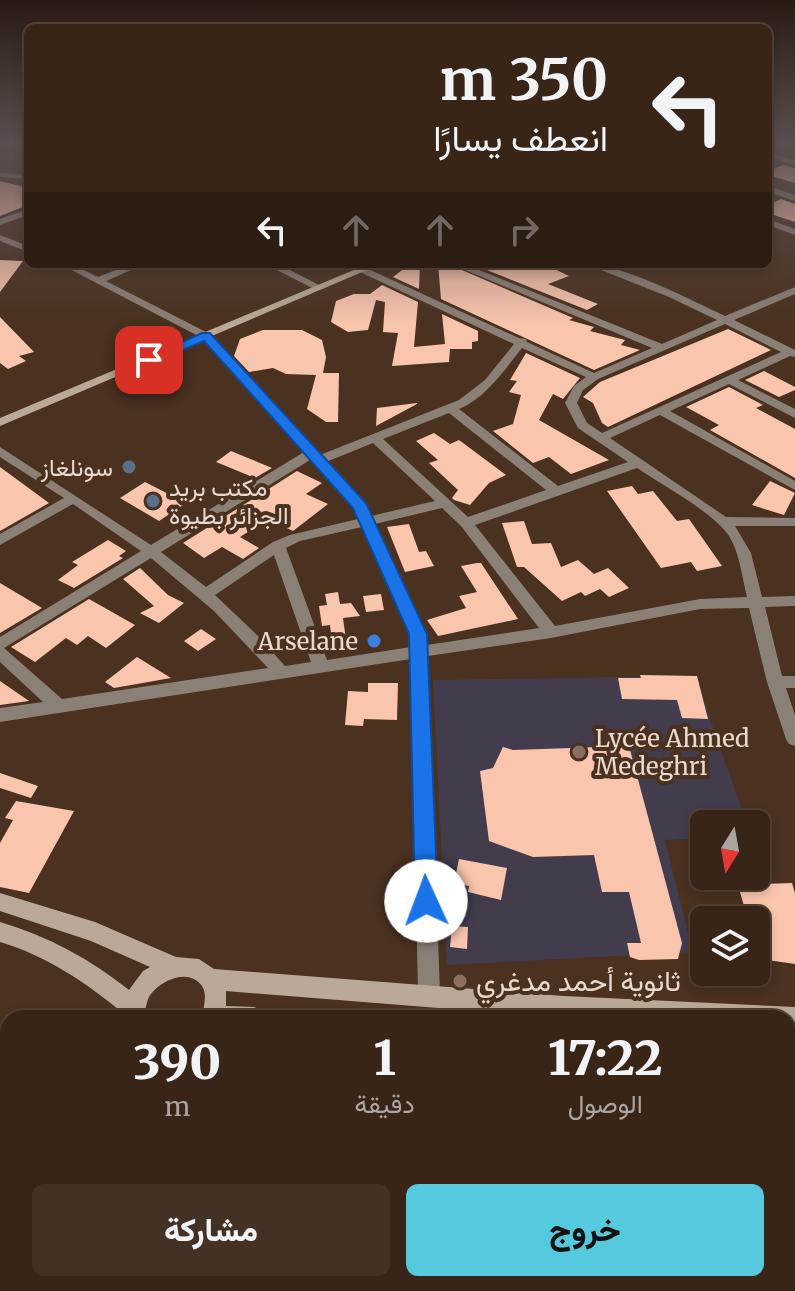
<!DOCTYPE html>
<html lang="ar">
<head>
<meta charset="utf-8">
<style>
  :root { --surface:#382518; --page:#433125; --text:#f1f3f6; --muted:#aba5a2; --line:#524237; --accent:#55cade }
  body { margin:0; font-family:Merriweather,Vazirmatn,serif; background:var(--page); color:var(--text); direction:rtl; height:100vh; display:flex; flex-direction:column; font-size:30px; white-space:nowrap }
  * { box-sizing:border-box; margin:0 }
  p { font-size:26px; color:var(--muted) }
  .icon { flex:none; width:44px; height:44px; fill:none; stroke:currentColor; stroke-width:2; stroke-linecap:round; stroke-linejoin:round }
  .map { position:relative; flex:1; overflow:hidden; direction:ltr }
  .side { position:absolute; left:0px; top:1010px; width:796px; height:282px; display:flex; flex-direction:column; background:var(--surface); border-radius:24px 24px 0 0; box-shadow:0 4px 12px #0003,0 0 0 2px var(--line); direction:rtl }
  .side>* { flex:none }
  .top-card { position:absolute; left:24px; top:24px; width:748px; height:244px; border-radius:12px; box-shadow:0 4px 12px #0003,0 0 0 2px var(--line); direction:rtl; background:#382518; color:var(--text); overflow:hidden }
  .needle { width:52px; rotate:191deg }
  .tools { position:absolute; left:690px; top:810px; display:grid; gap:16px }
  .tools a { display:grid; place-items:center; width:80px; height:80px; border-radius:12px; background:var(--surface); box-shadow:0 4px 12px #0003,0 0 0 2px var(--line); font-size:40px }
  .pin { position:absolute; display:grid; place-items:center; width:68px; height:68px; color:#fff; margin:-34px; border-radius:16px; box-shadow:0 4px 12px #0006 }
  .me { position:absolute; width:88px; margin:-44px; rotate:358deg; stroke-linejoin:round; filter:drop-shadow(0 0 6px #0008) }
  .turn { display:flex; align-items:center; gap:28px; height:168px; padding:0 32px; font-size:36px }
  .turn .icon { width:104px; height:104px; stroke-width:2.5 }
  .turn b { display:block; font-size:56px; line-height:68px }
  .lanes { display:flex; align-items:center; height:76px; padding:0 32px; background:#0003; justify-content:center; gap:40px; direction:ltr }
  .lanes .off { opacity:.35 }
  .eta { display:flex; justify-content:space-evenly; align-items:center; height:136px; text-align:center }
  .eta b { font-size:48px; font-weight:800; line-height:56px }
  .action { display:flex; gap:16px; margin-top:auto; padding:16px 32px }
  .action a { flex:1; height:92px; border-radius:12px; background:var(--accent); color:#111; font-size:32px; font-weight:800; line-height:92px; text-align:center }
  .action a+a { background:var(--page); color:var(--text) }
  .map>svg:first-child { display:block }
  .education { fill:#423c4d }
  .building { fill:#f9c5ad }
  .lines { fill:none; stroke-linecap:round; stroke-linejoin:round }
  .street { fill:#8b8076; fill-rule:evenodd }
  .secondary { fill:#baa998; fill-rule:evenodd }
  .route { fill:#1a73e8; stroke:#114b97; stroke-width:2 }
  .service-dot { fill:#5c6f8a; stroke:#4a3120; stroke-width:3 }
  .shop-dot { fill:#3f7fe0; stroke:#4a3120; stroke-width:3 }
  .education-dot { fill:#8d6e63; stroke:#4a3120; stroke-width:3 }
  .labels { text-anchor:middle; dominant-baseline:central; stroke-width:8; stroke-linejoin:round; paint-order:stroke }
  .poi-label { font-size:24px; fill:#e9d9cf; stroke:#4a3120; text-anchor:end }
  .near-poi-label { font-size:28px; fill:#e9d9cf; stroke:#4a3120; text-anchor:start }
</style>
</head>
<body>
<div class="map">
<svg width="795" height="1291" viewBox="0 0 795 1291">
  <rect width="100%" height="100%" fill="#4a3120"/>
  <path class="education" d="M695,676L747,824H704V838L665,840L693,952L447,965L433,680Z
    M788,1122L795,1148V1291H438L440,1284H788Z"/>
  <path class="building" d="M783,165L795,168V183L768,175V171Z
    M0,181L28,188V205L0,216Z
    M781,199L795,204V222L768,213V205Z
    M0,260L23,261L0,292Z
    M410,264H420L419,289L393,277Z
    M438,264H448L573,318L569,320L594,327L590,331L625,340L621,345L640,350L594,370L441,299Z
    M472,264H544L569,276L548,284L598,304L587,310Z
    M382,285L418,302L414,347L445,344L442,314L478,331V341L472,342V349H450L449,362L392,366L398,333L383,332L385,302L376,300L368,330L348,332L331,322L336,301L354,294H370Z
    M0,317L34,352L19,356L26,361L8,369L0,363Z
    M728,329L771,350L608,427L602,423L593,403L583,397L600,382Z
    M263,330H302L322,340L326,357L323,373H339L338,422H326L307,409L316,375L286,374L273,368L249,372L234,356L240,339Z
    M526,353L580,378L563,399L553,394L539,420L609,460L571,474L549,457L533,463L493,431L513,424L521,395L509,392L517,381L510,380Z
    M764,371L795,387V390L779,397L745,380Z
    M729,387L763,405L756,408L795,429V478L710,430L719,425L686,407Z
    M417,403V404L376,426L377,408Z
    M434,433L450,444L459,440L506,475L489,483L470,505L454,500L452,498L458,490L429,463L438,460L416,441Z
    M231,451L272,468L255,478L216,462Z
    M0,467L49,503L0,531Z
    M297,471L322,483L306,494L328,504L293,531L268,519L240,537L259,548L243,559L222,547L204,558L183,543Z
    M770,481L795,493L784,515L752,505Z
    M145,482L186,503L159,521L120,498Z
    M632,486L638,494L653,491L677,521L689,519L722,566L697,571L691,562L661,568L607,491Z
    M524,521L532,544L551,543L561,567L578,560L594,574L608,568L629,588L609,597L600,589L585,596L581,592L562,601L524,567H517L502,523Z
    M409,524L419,552L426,551L434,566L405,572L387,527Z
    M108,540L126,551L119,556L123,558L74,588L58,580L78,565L72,562Z
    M477,563H481L518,619L438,636L427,620L466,608L459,596L477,592L461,566Z
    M140,568L168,595L184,603L159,623L140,613L154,606L123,579Z
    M0,583L42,608L0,633Z
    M338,592L340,604L351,603L360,616L343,618L346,640L332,641L330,625L322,626L319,606L327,605L325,594Z
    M381,594L384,610L366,612L363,596Z
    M89,599L135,625L106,648L88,636L77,645L66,638L35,662L11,647Z
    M201,629L216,639L198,651L184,641Z
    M137,657L171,678L114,688L105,682Z
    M640,675L697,676L708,719L682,718L677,700L622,699L618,678H641Z
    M0,681L29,701L0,705Z
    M368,683H398L397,720L364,719L363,726L345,725L348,691L368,692Z
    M629,746L682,943L678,959L639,960L630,957L627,943H641L629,892H602L594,855L533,857L489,841L480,771L493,768L503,747L513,750Z
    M0,773L38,786L31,798L0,788Z
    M16,801L74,811L29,893L0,887V843L13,820L5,818Z
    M459,859L507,868L501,900L468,892L469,886L454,883Z
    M792,883L795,893V964L760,959L756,920H748L738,885Z
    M452,926L468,927L467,949L450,947Z"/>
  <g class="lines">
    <path class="street" d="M768,152L795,160V165L768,157Z
      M0,173L28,175V179L0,177Z
      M768,186L795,195V201L768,192Z
      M28,209V215L0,225V219Z
      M768,219L795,229V235L768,225Z
      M0,235L28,246V252L0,241Z
      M60,264H72L98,277L131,264H145L106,281L210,334L320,455L459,400L485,380L514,344L360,272V268H366L519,338L526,339L527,342L594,373L652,348L451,264H464L662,344L717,320L669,297L586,264C622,264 691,300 725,316L795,287V294L734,320L795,350V357L790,356L738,380L795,409V418L729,384L670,411L795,481V490L660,415L610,438L726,517L795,518V526H735L751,553L762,597L795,596V606L765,607L782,676H795V688H786L795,715V746L789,744L786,739L767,682L749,608L700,609L551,638L428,656L440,994L437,1002L429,1005L421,1002L418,994L411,659L0,722V708L43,702L0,662V637L141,551L73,504L0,545V534L64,498L0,457V447L151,545L304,452L202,338ZM725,324L781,352L602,433L587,423L577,403L583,390L598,379ZM522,348L586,377L574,386L565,403L578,428L628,462L558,486L459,409C486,398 504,370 522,348ZM449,413L546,490L468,517L383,439ZM373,443L435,501L371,516L365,504L326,462ZM310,460L354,508L358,519L290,535L273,542L206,587L161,552ZM637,468C662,485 713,512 729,536C740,554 742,577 747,597L700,599L555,626L475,525ZM442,508L461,526L539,628L427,645L423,627L375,524ZM362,527L407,627L411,647L327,660L286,548L300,541ZM274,555L311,662L285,666L257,635L215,595ZM151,558L214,611L268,668L62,699L4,648Z
      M265,264H278L325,288L316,290Z
      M8,1145V1174L0,1177V1148Z
      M208,1284H236L233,1291H205Z
      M248,1284H278L281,1291H251Z"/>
    <path class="secondary" d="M368,264H381L0,426V418Z
      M0,893L95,922L176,957L199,959L214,969L564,996L795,1007V1029H788V1018H564L226,991V1006L254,1007L262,1010L265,1018H202C203,1008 208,995 202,986C188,966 156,982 148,999C146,1005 145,1012 143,1018H123V1013C85,982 47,956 0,942V922C48,936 90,959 129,990L143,971L150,967L91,941L0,911Z
      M788,1049H795V1071H788Z"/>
  </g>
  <linearGradient id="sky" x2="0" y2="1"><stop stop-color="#291b12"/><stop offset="0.44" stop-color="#5a4e4e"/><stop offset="1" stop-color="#5a4e4e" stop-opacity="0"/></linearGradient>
  <rect width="795" height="324" fill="url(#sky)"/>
  <path class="route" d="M202,333H210L366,503L427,634L438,901L434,908L426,911L418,908L415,901L409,634L353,508L204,341L153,363L142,360Z"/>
  <g class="service-dot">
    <circle cx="129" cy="467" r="8"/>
    <circle cx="153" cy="501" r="8"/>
  </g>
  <circle class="shop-dot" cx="374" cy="641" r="8"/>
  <g class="education-dot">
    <circle cx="579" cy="752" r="8"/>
    <circle cx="460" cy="981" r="8"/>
  </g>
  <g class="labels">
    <g class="poi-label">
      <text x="113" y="467">سونلغاز</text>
      <text x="169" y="487" text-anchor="start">مكتب بريد<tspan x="169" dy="28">الجزائر بطيوة</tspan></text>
      <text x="358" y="641">Arselane</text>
      <text x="595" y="738" text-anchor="start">Lycée Ahmed<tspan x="595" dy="28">Medeghri</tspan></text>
    </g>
    <g class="near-poi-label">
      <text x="476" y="981">ثانوية أحمد مدغري</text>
    </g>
  </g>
</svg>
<div class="tools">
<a><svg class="needle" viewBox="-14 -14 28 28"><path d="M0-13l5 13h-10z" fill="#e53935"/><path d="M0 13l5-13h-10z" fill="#aba5a2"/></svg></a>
<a><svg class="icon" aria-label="layers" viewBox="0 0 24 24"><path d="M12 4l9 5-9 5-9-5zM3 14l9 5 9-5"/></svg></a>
</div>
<div class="pin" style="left:149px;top:360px;background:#d93025"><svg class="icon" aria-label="arrive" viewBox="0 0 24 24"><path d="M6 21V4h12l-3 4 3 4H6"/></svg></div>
<svg class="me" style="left:426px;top:901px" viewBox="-20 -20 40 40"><circle r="19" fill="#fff"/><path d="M0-13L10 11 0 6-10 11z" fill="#1a73e8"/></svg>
<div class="top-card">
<div class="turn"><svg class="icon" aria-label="left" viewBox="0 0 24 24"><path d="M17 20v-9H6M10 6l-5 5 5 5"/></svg><div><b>350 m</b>انعطف يسارًا</div></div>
<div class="lanes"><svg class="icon" aria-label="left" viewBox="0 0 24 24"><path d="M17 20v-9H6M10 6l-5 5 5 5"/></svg><svg class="icon off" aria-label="ahead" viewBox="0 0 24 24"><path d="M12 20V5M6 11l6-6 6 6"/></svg><svg class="icon off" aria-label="ahead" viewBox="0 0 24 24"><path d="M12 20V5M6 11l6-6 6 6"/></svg><svg class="icon off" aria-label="right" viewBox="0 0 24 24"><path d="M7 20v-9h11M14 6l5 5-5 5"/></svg></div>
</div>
<section class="side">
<div class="eta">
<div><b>17:22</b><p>الوصول</p></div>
<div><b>1</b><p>دقيقة</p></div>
<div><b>390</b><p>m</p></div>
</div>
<div class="action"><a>خروج</a><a>مشاركة</a></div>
</section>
</div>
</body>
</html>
